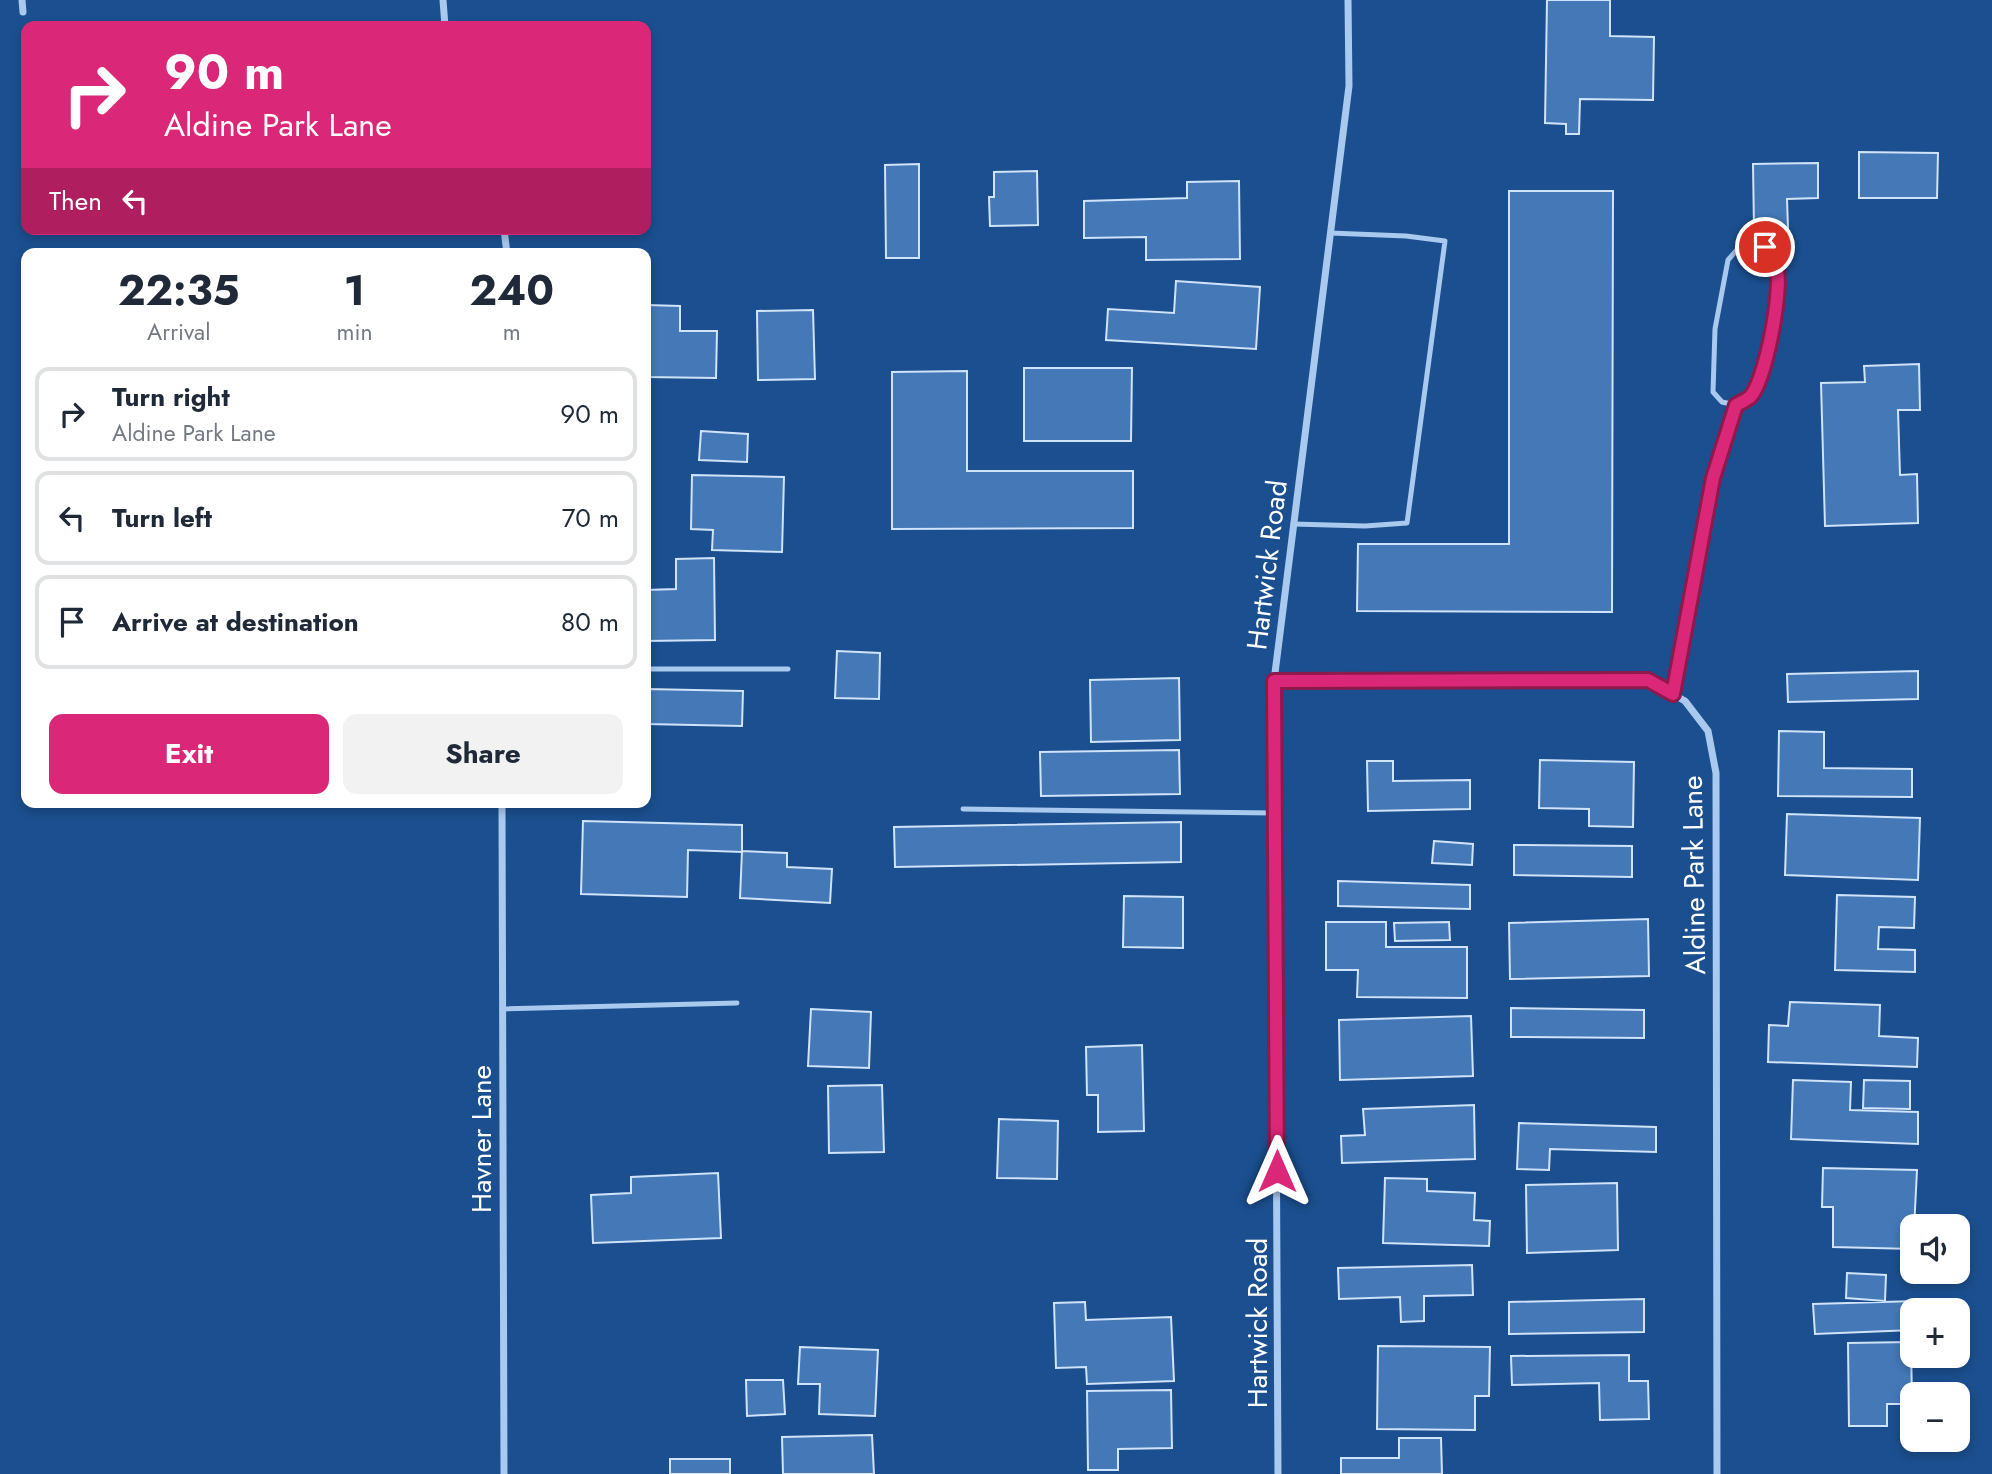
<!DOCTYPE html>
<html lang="en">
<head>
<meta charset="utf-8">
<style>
  :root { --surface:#fff; --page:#f2f2f3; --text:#1f2937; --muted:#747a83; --line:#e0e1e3; --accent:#db2777 }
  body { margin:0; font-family:Jost,sans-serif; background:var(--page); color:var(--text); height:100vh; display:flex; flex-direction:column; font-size:26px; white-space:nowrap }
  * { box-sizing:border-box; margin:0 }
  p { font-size:23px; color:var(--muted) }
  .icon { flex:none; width:38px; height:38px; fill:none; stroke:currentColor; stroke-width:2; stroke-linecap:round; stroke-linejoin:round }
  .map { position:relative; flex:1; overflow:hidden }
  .drawer { position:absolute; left:21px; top:248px; width:630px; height:560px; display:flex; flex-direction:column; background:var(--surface); border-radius:14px; box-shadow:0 4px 10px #0003 }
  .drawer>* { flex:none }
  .hud { position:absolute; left:21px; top:21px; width:630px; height:214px; border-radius:14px; box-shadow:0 4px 10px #0003; background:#db2777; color:#fff; overflow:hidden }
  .tools { position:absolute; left:1900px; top:1214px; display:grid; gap:14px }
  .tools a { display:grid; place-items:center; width:70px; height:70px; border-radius:14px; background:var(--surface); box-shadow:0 4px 10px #0003; font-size:35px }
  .pin { position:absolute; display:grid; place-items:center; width:60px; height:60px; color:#fff; margin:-30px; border:4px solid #fff; border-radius:50%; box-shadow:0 2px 7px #0007 }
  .me { position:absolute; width:77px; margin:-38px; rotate:0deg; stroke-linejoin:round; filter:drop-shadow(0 0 5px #0008) }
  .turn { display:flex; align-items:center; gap:24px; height:147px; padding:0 28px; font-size:32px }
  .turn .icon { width:91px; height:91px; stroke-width:2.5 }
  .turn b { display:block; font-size:49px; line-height:60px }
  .then { display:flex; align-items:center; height:66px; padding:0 28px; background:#0003; gap:14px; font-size:26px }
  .eta { display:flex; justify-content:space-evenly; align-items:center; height:119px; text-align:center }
  .eta b { font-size:42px; font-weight:700; line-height:49px }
  .primary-button { display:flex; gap:14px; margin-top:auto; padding:14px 28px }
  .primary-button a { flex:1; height:80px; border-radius:14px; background:var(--accent); color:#fff; font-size:28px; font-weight:700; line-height:80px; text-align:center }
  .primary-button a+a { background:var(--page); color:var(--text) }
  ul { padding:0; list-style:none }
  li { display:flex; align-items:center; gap:21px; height:94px; margin:0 14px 10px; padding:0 14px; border:4px solid var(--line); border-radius:14px }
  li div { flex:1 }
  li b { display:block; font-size:26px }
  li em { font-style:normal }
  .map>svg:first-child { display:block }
  .building { fill:#4478b7; stroke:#cfe3fa; stroke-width:2 }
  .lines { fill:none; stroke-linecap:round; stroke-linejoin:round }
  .service { stroke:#a9c9ee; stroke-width:5 }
  .minor { stroke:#a9c9ee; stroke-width:7 }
  .route-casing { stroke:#8e194d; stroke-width:18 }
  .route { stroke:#db2777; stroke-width:12 }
  .labels { text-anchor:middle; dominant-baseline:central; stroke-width:6; stroke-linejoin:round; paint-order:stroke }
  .street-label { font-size:28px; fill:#fff; stroke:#1b4f8f }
</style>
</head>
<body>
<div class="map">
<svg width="1992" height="1474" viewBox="0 0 1992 1474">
  <rect width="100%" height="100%" fill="#1b4f8f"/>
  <path class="building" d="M1547,0H1610V36L1654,37L1653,100L1580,99L1579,134H1566V124L1545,123Z
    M1859,152L1938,153L1937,198H1859Z
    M1818,163V198L1787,199L1788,228L1754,229L1753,164Z
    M919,164V258H886L885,165Z
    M1037,171L1038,225L990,226L989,197H994V172Z
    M1239,181L1240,259L1146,260V237L1084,238V201L1187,198V182Z
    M1509,191H1613L1612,612L1357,611L1358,544H1509Z
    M1176,281L1260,287L1256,349L1106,340L1108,309L1174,313Z
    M646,305L680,306V331H717L716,378L646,377Z
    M813,310L815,379L758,380L757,311Z
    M1919,364L1920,410H1898L1900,475L1917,474L1918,523L1825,526L1821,383L1865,382L1864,366Z
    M1024,368H1132L1131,441H1024Z
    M967,371V471H1133V528L892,529V372Z
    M701,431L748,434L747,462L699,460Z
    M692,475L784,477L782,552L712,550L713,530L691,529Z
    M714,558L715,640L646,641V590L676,589V559Z
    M837,651L880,653L879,699L835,698Z
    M1918,671V699L1788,702L1787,674Z
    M1179,678L1180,740L1091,742L1090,680Z
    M646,689L743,691L742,726L646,724Z
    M1779,731L1824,732V768L1912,769V797L1778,796Z
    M1179,750L1180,794L1041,796L1040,752Z
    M1540,760L1634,762L1633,827L1589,826V809L1539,808Z
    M1367,761H1393V781L1470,780V809L1368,811Z
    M1787,814L1920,818L1918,880L1785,875Z
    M583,821L742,825V852L688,850L687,897L581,894Z
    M1181,822V862L895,867L894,827Z
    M1434,841L1473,844L1472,865L1432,863Z
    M1514,845L1632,846V877L1514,875Z
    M742,851L787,853V867L832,869L830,903L740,898Z
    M1338,881L1470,885V909L1338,906Z
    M1837,895L1915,897L1914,928L1879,927L1878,949L1915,950V972L1835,970Z
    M1124,896L1183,897V948L1123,947Z
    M1648,919L1649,976L1510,979L1509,923Z
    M1326,922H1386V947H1467V998L1357,997L1358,970H1326Z
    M1449,922L1450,940L1395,941L1394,923Z
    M1790,1002L1880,1005L1879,1036L1918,1038L1917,1067L1768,1062L1769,1025L1788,1026Z
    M1511,1008L1644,1010V1038L1511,1037Z
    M811,1009L871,1012L869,1068L808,1066Z
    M1471,1016L1473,1076L1340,1080L1339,1020Z
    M1142,1045L1144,1131L1098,1132V1095H1087L1086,1047Z
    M1793,1080L1851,1082L1850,1110L1918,1112V1144L1791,1139Z
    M1864,1080L1910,1081V1109L1863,1108Z
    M882,1085L884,1152L829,1153L828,1086Z
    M1474,1105L1475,1159L1342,1163L1341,1136L1365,1135L1363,1109Z
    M999,1119L1058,1121L1057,1179L997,1178Z
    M1519,1123L1656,1127V1152L1550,1149L1549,1170L1517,1169Z
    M1823,1168L1917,1170L1913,1249L1833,1247V1207H1822Z
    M718,1173L721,1238L593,1243L591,1195L631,1193V1177Z
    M1385,1178L1427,1179V1191L1475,1193L1474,1220L1490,1221L1489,1246L1383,1243Z
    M1617,1183L1618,1250L1527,1253L1526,1185Z
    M1472,1265L1473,1295L1424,1296V1321L1401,1322L1400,1297L1339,1299L1338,1268Z
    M1847,1273L1886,1275L1885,1301L1846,1298Z
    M1644,1299V1332L1509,1334V1302Z
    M1917,1301V1311H1913V1330L1815,1334L1813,1304Z
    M1085,1302L1086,1320L1171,1317L1174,1381L1087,1384L1086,1367L1056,1368L1054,1303Z
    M1911,1342L1912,1404H1887V1426H1849L1848,1343Z
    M1378,1346L1490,1347L1489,1396H1475V1430L1377,1429Z
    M800,1347L878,1350L875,1416L819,1414L820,1384H798Z
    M1629,1355V1381H1648L1649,1419L1600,1420L1599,1383L1512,1385L1511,1356Z
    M746,1380H783L785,1414L747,1416Z
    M1171,1390L1172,1448L1118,1449V1470H1088L1087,1391Z
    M872,1435L874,1474H783L782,1437Z
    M1399,1438H1441L1442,1474H1341V1458H1399Z
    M670,1459H730V1474H670Z"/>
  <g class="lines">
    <path class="service" d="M1293,524L1365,526L1407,523L1445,241L1406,236L1330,233
      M646,669H788
      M1673,694L1713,478L1736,405L1751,397L1763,367L1773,331L1777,303V271L1765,247L1742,244L1728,260L1715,329L1713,392L1722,402L1736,405
      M963,809L1275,813
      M502,1009L737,1003"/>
    <path class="minor" d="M22,0L23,12
      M443,0L445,26
      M504,229L507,254
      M1274,681L1648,680L1685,701L1708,731L1716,773L1717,1474
      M502,803L504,1474
      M1278,1474L1274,681L1349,86L1348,0"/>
  </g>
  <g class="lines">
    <defs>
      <path id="route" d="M1277,1171L1274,681L1648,680L1673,694L1713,478L1736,405C1740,403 1746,400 1750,397C1765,382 1782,293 1777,271C1775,263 1769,254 1765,247"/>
    </defs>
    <use href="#route" class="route-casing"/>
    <use href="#route" class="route"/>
  </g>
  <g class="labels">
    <g class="street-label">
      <text transform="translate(1267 565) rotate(-83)">Hartwick Road</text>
      <text transform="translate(1694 875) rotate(-91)">Aldine Park Lane</text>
      <text transform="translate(481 1139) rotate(-90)">Havner Lane</text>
      <text transform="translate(1257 1323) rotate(-90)">Hartwick Road</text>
    </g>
  </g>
</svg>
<div class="tools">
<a><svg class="icon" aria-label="sound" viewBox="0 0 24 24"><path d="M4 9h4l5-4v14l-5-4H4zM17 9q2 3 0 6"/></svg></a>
<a>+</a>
<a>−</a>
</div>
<div class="pin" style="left:1765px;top:247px;background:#d93025"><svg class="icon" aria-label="arrive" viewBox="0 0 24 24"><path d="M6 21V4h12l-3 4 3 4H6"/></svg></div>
<svg class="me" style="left:1277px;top:1171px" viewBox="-20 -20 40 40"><path d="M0-17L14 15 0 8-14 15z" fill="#db2777" stroke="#fff" stroke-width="4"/></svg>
<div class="hud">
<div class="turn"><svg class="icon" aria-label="right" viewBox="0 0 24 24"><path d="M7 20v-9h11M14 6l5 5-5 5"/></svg><div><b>90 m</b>Aldine Park Lane</div></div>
<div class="then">Then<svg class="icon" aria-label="left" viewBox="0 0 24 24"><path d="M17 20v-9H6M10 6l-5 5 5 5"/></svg></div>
</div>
<section class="drawer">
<div class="eta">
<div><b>22:35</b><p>Arrival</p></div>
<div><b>1</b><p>min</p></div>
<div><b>240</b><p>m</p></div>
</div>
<ul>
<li><svg class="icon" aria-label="right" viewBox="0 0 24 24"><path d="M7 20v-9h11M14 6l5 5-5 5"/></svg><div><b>Turn right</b><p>Aldine Park Lane</p></div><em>90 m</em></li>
<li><svg class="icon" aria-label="left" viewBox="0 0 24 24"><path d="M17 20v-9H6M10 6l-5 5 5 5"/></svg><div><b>Turn left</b></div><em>70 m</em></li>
<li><svg class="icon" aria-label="arrive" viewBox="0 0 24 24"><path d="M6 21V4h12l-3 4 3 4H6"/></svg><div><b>Arrive at destination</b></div><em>80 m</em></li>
</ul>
<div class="primary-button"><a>Exit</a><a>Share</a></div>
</section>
</div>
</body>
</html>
